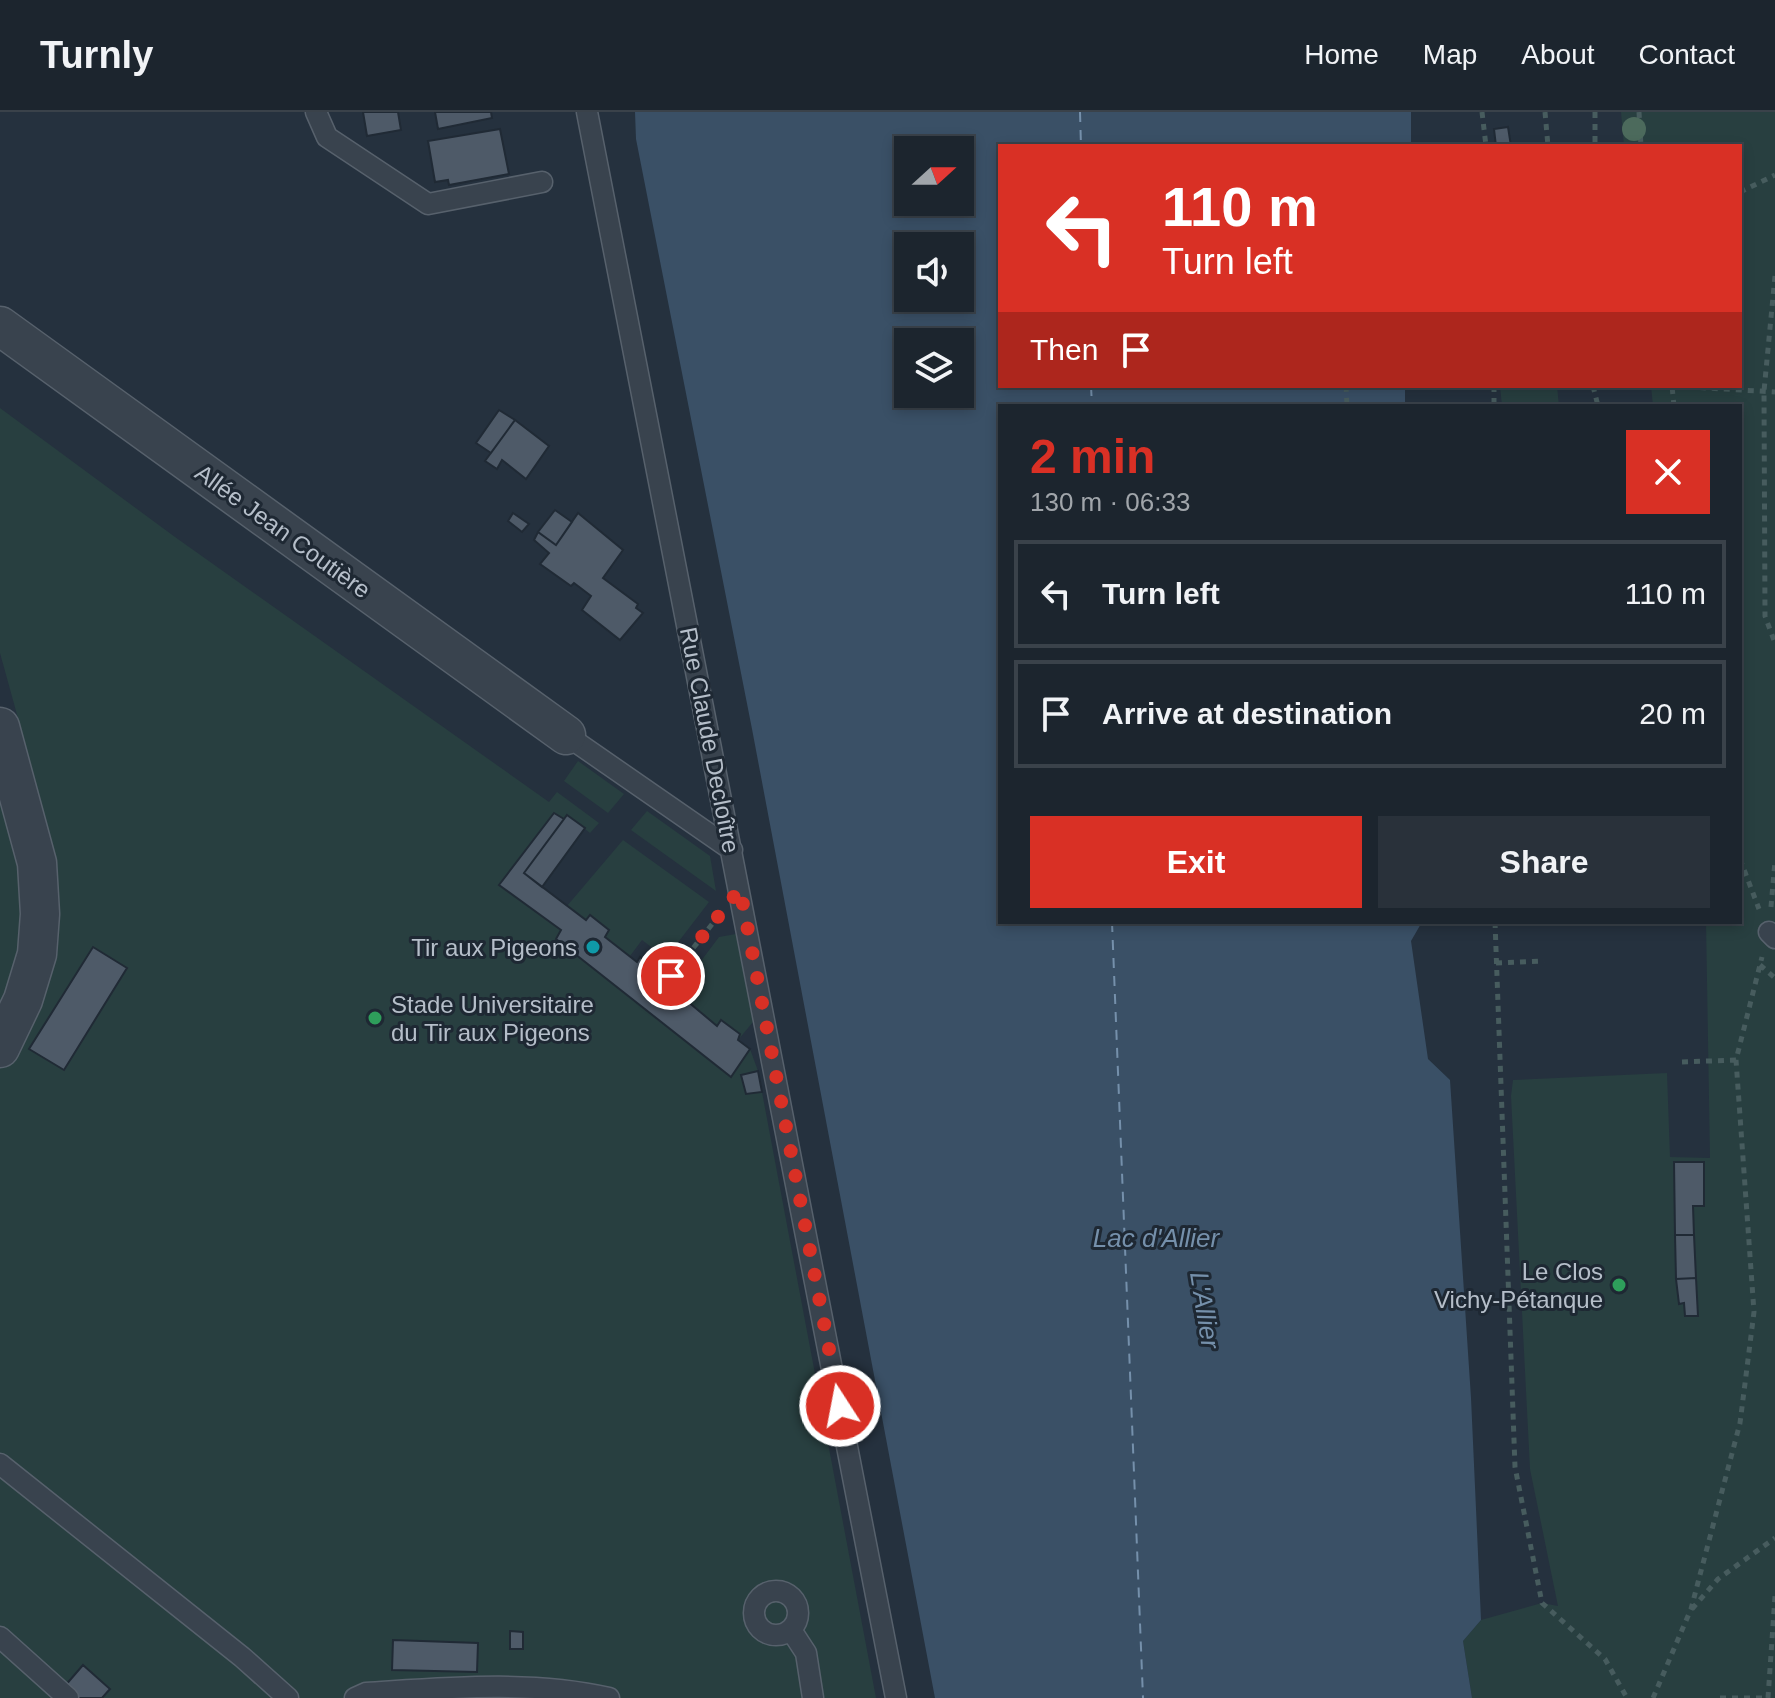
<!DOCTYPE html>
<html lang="en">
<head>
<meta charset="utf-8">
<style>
  :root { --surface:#1c252e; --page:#29313a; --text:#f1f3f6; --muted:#a0a5aa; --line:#3a424a; --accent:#d93025 }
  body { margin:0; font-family:Helvetica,sans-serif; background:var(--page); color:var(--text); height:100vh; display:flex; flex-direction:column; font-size:30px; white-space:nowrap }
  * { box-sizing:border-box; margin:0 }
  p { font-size:26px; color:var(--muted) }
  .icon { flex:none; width:44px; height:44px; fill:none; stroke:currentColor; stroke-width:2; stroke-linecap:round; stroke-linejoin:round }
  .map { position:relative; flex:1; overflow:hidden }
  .drawer { position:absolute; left:998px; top:292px; width:744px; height:520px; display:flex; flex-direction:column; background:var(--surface); border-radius:0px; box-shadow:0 4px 12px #0003,0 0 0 2px var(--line) }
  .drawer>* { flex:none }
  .guide { position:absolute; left:998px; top:32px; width:744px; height:244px; border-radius:0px; box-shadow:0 4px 12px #0003,0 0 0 2px var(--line); background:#d93025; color:#fff; overflow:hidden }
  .needle { width:52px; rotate:69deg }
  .tools { position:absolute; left:894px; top:24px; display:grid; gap:16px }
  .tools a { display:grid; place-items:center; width:80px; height:80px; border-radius:0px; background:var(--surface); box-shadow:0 4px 12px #0003,0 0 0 2px var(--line); font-size:40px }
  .pin { position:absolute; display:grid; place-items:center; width:68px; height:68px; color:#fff; margin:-34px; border:4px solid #fff; border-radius:50%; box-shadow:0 2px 8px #0007 }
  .me { position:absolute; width:88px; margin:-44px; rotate:349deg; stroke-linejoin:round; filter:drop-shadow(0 0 6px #0008) }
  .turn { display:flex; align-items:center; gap:28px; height:168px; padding:0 32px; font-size:36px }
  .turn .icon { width:104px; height:104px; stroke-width:2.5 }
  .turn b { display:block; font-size:56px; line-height:68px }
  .then { display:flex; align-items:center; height:76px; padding:0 32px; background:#0003; gap:16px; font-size:30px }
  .round { display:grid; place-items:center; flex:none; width:84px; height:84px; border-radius:0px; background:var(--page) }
  .overview { display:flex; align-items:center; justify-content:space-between; height:136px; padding:0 32px }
  h1 { font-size:48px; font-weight:700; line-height:60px; color:var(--accent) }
  .cta { display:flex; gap:16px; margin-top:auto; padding:16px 32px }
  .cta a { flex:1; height:92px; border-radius:0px; background:var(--accent); color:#fff; font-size:32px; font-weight:700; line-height:92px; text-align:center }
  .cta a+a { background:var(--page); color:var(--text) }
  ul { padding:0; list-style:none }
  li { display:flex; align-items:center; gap:24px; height:108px; margin:0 16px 12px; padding:0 16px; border:4px solid var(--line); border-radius:0px }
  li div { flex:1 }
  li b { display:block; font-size:30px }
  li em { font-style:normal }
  header { display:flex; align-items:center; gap:48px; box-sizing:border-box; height:112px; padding:0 40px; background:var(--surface); border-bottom:2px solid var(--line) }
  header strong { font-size:38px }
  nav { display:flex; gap:44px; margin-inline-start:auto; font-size:28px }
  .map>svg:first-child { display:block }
  .green { fill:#283f40 }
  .water { fill:#3a5066; fill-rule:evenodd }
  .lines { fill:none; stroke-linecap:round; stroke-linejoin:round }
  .ferry { stroke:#7590ab; stroke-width:2; stroke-dasharray:10 8; stroke-linecap:butt }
  .building { fill:#4e5a68; stroke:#202a35; stroke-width:2 }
  .service-casing { stroke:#57616c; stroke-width:23 }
  .minor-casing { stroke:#57616c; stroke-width:41 }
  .path { stroke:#475c5e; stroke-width:5; stroke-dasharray:6 6; stroke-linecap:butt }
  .service { stroke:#39434e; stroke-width:20 }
  .minor { stroke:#39434e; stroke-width:38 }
  .tree { fill:#4c6a5c }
  .route { stroke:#d93025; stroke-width:14; stroke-dasharray:0 25.2 }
  .culture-dot { fill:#0f9aa8; stroke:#1e2833; stroke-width:3 }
  .leisure-dot { fill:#2e9e5b; stroke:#1e2833; stroke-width:3 }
  .labels { text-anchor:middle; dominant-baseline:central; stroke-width:6; stroke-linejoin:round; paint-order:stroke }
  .street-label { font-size:24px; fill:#b5bec9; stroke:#1e2833 }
  .poi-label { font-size:24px; fill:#b5bec9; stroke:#1e2833; text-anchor:end }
  .water-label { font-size:26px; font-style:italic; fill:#7590ab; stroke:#1e2833 }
</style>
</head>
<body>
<header>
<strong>Turnly</strong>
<nav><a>Home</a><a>Map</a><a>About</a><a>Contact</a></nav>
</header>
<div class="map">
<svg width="1775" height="1586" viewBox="0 0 1775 1586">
  <rect width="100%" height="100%" fill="#25313e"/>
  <path class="green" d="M1621,0H1775V1586H1472L1463,1529L1481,1508L1542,1491L1558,1494L1530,1357L1511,984L1513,968L1667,961L1670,1045L1710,1046L1706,810H1740V294H1653L1651,274H1740V34H1624Z
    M1500,274H1557L1559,294H1502Z
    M0,296L175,425L549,690L557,680L599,711L590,721L585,717L543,775L567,794L623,728L709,790L666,846L642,828L630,844L636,849L640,845L649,850L651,847L683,873L719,825L736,822L753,910L738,928L750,937L758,959L876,1586H0V623L21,617L0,541Z
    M578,649L624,682L608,701L564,669Z
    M647,699L710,744L716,779L631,718Z"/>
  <path class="water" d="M635,0H1411V34H1000V274H1405V294H1000V810H1422L1411,829L1428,947L1450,968L1471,1286L1481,1508L1463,1529L1472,1586H935L752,617L636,27ZM908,38H960V90H908ZM908,134H960V186H908ZM908,230H960V282H908Z"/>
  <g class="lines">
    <path class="ferry" d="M1080,0L1081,34
      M1091,274L1092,294
      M1112,810L1143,1586"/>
  </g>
  <path class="building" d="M363,0H398L401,18L367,24Z
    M435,0H491L492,6L438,17Z
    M1508,15L1511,34H1496L1494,17Z
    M500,17L509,62L449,73L448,68L435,70L428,29Z
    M499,298L515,308L491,341L476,331Z
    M515,308L549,334L526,367L502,348L497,357L485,349Z
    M555,398L572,410L556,433L538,420Z
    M513,401L529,412L522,420L508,409Z
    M578,401L623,438L603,466L638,492L636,496L643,501L620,528L582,498L591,484L574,471L571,474L540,452L549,441L534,428L538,420L556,433Z
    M554,701L564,707L524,761L586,808L590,803L609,818L605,825L637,850L640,845L649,851L651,847L685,875L680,883L717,914L721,908L740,922L738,928L750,937L731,965L556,827L561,818L499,773Z
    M567,703L585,716L542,775L524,761Z
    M93,835L127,856L64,958L29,937Z
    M758,959L762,980L746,982L741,963Z
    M1674,1050H1704V1094H1693L1694,1123H1675Z
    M1675,1123H1694L1696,1166L1676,1167Z
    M1696,1166L1698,1204H1685L1684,1191L1679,1192L1676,1167Z
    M510,1519L523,1520V1537H510Z
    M393,1528L478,1531L477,1560L392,1558Z
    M83,1553L110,1577L102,1586H76L64,1575Z"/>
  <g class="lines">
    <defs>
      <path id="service" d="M316,0L327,25L428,92L542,70
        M587,0L896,1586
        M566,623L732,738
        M1769,820L1775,826
        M0,1352L242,1545L288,1586
        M754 1501a22 22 0 1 1 44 0a22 22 0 1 1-44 0Z
        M791,1518L806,1541L813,1586
        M0,1525L68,1586
        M355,1586L366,1581C446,1576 530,1568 609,1586"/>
      <path id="minor" d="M0,214L566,623
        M0,615L37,751L40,802L37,842L23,888L0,936"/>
    </defs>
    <use href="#service" class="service-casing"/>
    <use href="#minor" class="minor-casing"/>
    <path class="path" d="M1482,0L1486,34
      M1545,0L1548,34
      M1595,0V34
      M1639,0L1641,34
      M1740,80L1775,63
      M1775,164L1764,279L1765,504L1775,531
      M1346,274L1347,294
      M1494,274V294
      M1593,274L1598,294
      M1674,294L1672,274L1775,280
      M1740,747L1759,797
      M1771,795L1775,749
      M1495,810L1515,1355L1542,1491L1605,1547L1627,1586
      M1496,851L1544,849
      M1760,853L1775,866
      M671,864L717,806
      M1682,950L1736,948
      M1692,1497L1718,1467L1775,1426
      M1653,1586L1691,1497L1740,1311L1754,1200L1736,948L1762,845
      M1720,1586H1770
      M1768,1586L1775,1484"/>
    <use href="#service" class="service"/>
    <use href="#minor" class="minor"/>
  </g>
  <circle class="tree" cx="1634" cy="17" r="12"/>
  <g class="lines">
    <path class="route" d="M671,864L740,777L840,1294"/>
  </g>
  <circle class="culture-dot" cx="593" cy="835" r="8"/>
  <g class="leisure-dot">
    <circle cx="375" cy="906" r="8"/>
    <circle cx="1619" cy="1173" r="8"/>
  </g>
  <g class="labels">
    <g class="street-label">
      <text transform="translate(283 419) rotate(36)">Allée Jean Coutière</text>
      <text transform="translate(710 628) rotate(79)">Rue Claude Decloître</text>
    </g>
    <g class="poi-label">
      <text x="577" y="835">Tir aux Pigeons</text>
      <text x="391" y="892" text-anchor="start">Stade Universitaire<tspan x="391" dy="28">du Tir aux Pigeons</tspan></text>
      <text x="1603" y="1159">Le Clos<tspan x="1603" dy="28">Vichy-Pétanque</tspan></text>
    </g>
    <g class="water-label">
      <text x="1156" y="1126">Lac d'Allier</text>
      <text transform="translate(1205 1198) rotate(81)">L'Allier</text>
    </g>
  </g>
</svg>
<div class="tools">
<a><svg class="needle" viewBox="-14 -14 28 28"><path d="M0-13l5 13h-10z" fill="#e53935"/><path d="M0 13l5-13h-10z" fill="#a0a5aa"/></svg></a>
<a><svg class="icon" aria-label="sound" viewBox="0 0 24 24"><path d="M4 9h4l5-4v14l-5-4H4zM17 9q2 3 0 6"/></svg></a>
<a><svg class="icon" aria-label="layers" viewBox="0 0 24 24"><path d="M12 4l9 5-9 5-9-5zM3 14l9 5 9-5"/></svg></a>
</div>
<div class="pin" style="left:671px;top:864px;background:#d93025"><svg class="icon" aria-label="arrive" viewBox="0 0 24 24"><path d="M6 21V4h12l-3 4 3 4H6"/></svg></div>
<svg class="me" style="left:840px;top:1294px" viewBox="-20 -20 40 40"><circle r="17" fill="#d93025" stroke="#fff" stroke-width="3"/><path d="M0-11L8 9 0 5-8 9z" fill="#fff"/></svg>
<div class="guide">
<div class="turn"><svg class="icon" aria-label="left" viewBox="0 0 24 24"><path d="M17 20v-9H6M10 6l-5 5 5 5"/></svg><div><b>110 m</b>Turn left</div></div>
<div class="then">Then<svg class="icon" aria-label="arrive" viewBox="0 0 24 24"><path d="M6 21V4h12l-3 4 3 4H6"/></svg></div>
</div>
<section class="drawer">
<div class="overview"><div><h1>2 min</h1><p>130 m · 06:33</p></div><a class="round" style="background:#d93025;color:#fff"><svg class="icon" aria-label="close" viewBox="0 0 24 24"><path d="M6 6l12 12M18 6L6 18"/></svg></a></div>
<ul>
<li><svg class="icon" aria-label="left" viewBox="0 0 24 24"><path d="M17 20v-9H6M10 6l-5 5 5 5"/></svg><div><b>Turn left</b></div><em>110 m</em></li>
<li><svg class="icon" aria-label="arrive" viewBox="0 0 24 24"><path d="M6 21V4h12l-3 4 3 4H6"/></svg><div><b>Arrive at destination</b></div><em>20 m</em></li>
</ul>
<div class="cta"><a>Exit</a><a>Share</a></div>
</section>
</div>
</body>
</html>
